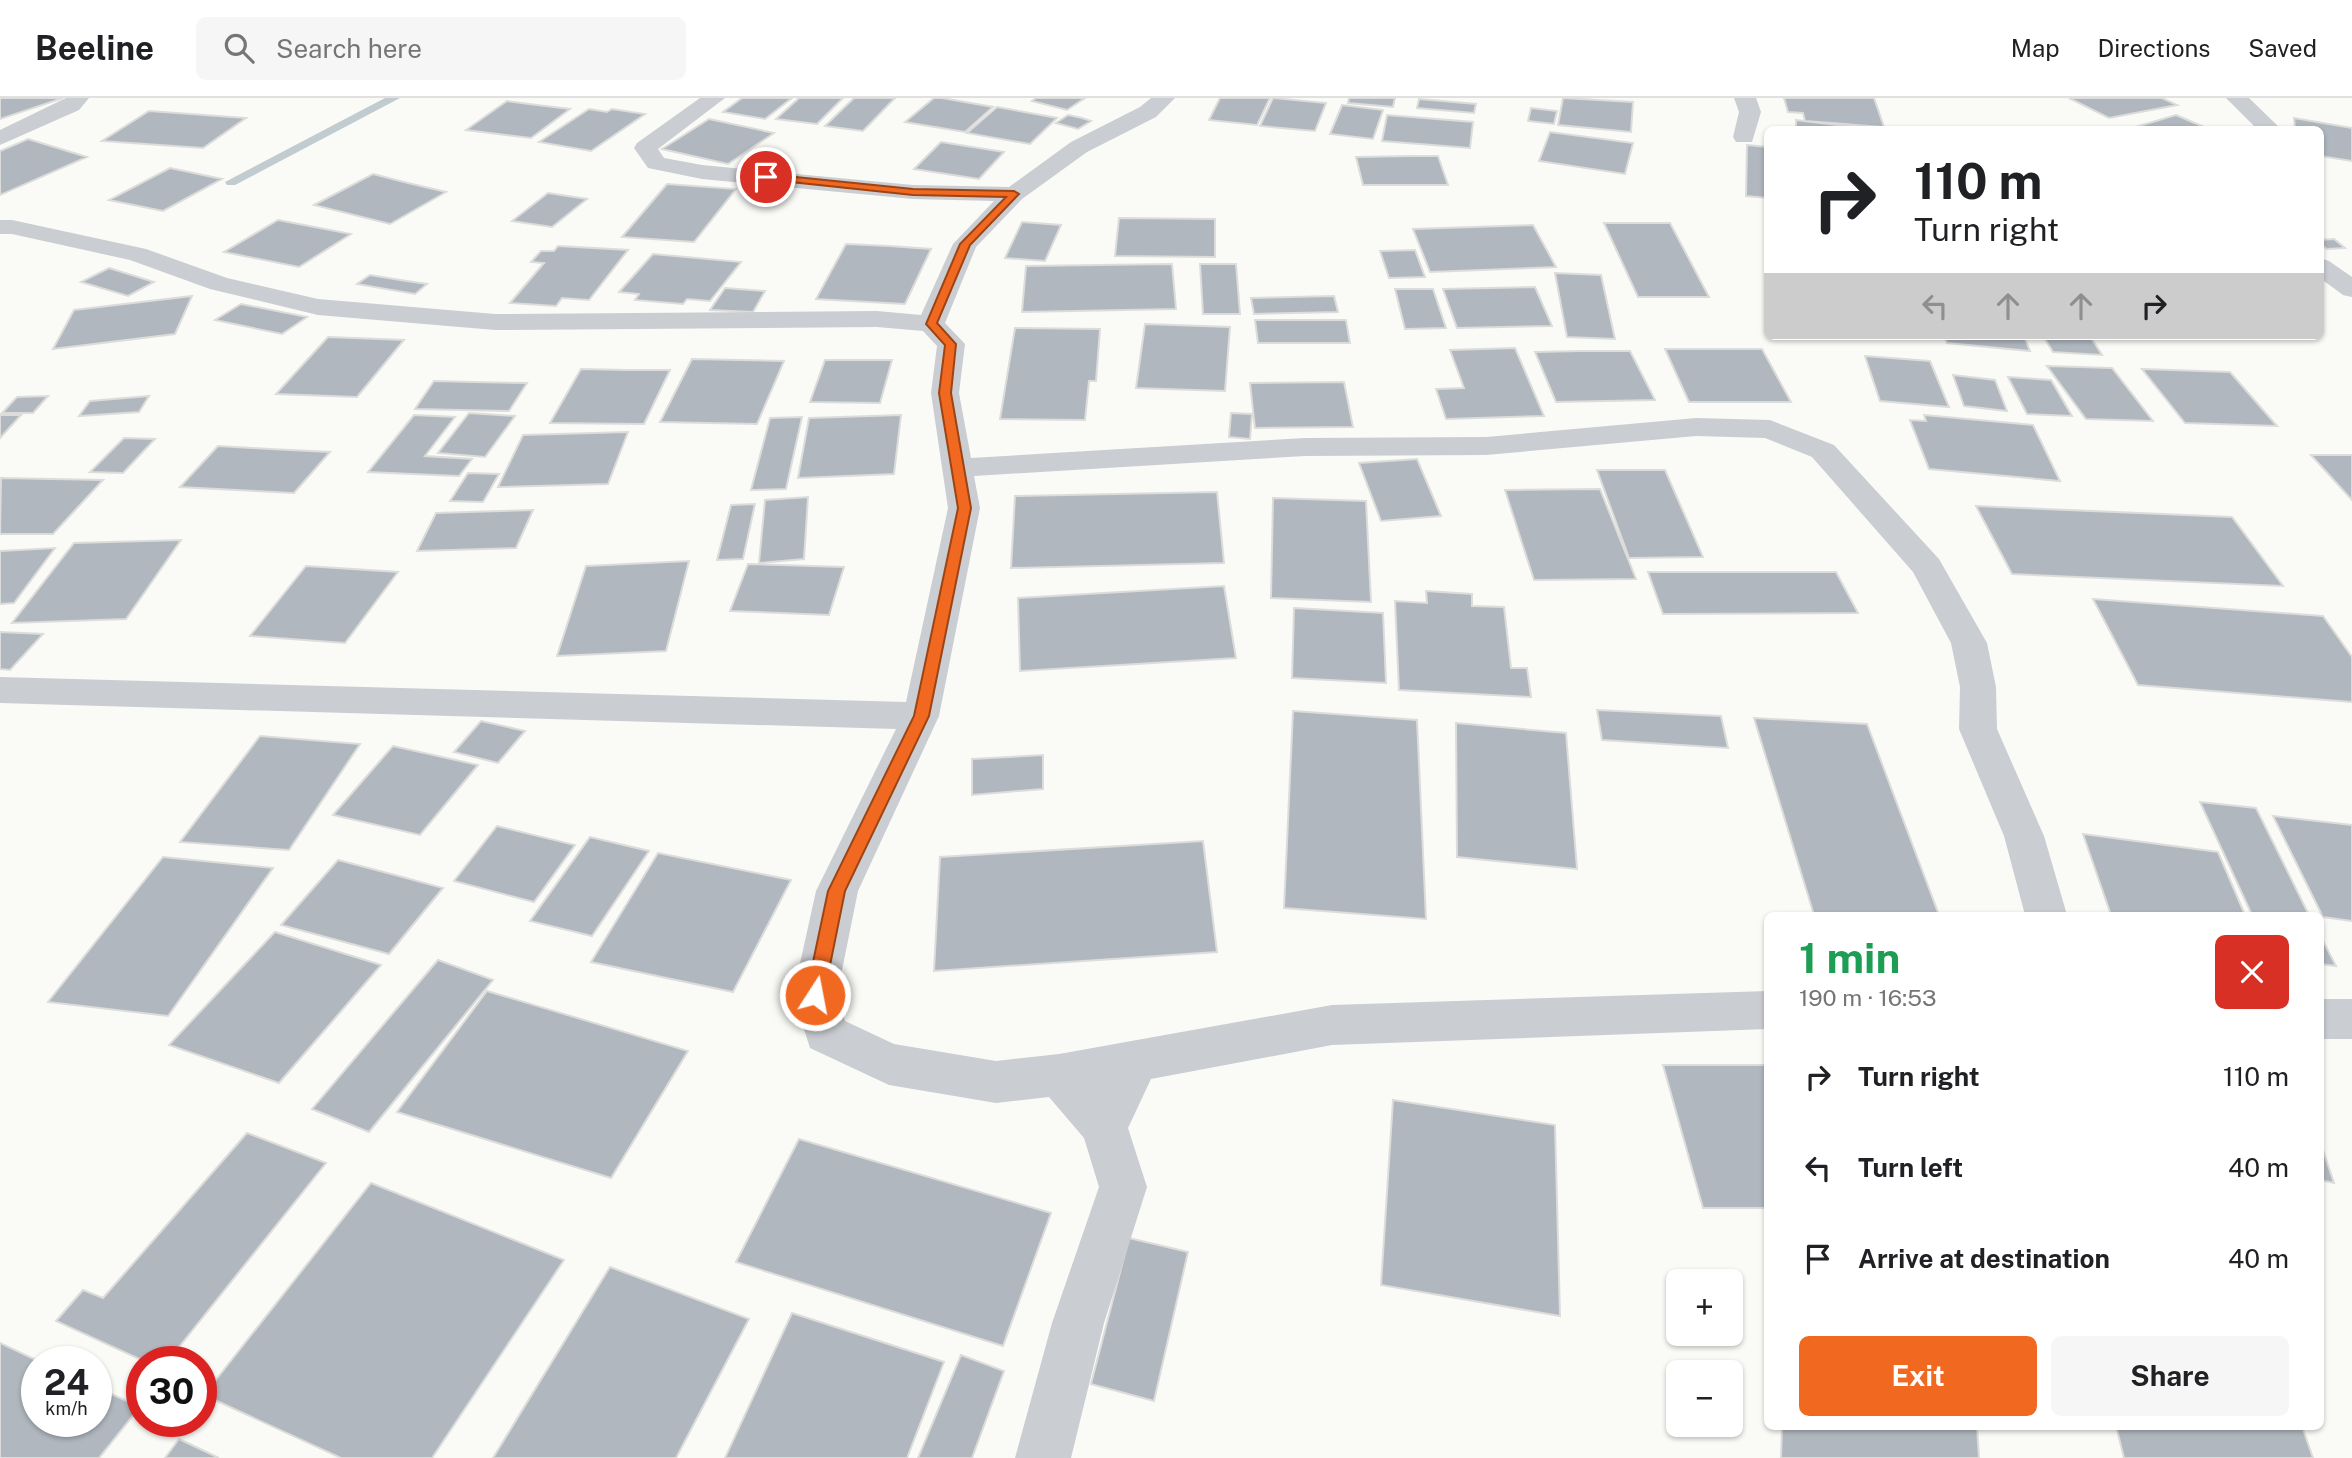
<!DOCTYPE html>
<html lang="en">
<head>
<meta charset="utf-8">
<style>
  :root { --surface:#fff; --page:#f6f6f6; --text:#202124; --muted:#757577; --line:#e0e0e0; --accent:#f16821 }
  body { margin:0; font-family:"Public Sans",sans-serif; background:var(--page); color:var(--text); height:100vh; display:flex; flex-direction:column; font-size:26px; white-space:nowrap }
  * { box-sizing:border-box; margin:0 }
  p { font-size:23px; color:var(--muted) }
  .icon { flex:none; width:38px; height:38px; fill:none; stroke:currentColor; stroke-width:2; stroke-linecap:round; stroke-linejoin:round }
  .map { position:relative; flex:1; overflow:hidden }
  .side { position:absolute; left:1764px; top:814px; width:560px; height:518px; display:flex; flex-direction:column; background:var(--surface); border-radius:10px; box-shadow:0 2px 5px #0004 }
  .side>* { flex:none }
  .top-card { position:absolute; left:1764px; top:28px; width:560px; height:214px; border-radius:10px; box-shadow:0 2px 5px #0004; background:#fff; color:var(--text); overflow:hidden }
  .tools { position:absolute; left:1666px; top:1171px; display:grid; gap:14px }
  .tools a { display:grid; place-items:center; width:77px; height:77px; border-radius:10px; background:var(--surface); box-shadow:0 2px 5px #0004; font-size:35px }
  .speed { position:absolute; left:21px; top:1248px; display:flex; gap:14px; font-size:35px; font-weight:700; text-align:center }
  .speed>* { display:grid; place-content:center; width:91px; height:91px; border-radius:50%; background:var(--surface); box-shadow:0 2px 5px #0004; line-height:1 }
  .speed small { font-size:18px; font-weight:400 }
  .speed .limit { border:10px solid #d22; background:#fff; color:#111 }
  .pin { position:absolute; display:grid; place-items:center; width:60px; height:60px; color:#fff; margin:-30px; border:4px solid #fff; border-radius:50%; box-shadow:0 2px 7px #0007 }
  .me { position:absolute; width:77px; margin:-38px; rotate:11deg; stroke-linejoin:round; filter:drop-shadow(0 0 5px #0008) }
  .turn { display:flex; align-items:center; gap:24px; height:147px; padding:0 35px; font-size:32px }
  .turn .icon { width:91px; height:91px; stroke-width:2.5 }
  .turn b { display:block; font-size:49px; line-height:60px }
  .lanes { display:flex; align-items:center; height:66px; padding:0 35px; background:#0003; justify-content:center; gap:35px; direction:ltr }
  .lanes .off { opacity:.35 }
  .round { display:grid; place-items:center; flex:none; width:74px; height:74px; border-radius:10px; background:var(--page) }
  .overview { display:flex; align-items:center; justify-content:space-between; height:119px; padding:0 35px }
  h1 { font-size:42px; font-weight:700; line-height:52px; color:#1e9e55 }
  .action { display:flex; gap:14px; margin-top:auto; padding:14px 35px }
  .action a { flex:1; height:80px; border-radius:10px; background:var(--accent); color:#fff; font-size:28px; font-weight:700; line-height:80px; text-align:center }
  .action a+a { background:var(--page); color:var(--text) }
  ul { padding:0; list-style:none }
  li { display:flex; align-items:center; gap:21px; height:91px; padding:0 35px }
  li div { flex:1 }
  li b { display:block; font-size:26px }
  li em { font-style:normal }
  header { display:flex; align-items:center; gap:42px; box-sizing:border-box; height:98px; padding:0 35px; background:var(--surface); border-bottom:2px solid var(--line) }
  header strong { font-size:33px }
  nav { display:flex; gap:38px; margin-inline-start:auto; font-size:24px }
  .search { width:490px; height:63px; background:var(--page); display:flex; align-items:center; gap:18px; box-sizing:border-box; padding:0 24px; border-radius:10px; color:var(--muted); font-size:26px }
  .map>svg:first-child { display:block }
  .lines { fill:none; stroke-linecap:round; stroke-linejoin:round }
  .stream { fill:#c1ccd1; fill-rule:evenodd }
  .building { fill:#b0b7bf; stroke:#dcdcda; stroke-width:2 }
  .minor { fill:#cacdd1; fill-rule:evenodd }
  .route { fill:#f16821; stroke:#9d4415; stroke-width:2 }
</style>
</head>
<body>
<header>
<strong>Beeline</strong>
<div class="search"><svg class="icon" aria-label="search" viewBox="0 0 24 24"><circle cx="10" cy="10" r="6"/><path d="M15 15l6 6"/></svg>Search here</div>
<nav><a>Map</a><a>Directions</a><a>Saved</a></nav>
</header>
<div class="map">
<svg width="2352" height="1360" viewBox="0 0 2352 1360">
  <rect width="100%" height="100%" fill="#fafaf7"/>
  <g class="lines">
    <path class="stream" d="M385,0H400L235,87H227L225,84Z"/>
  </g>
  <path class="building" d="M0,0H63L0,21Z
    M742,0H792L765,21L723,14Z
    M799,0H843L817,26L776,21Z
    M854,0H895L863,33L825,28Z
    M934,0H942L993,9L965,34L905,24Z
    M1036,0H1085L1067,12L1032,3Z
    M1220,0H1270L1257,27L1209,22Z
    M1273,0H1274L1326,5L1315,33L1260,28Z
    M1349,0H1395L1393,9L1348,5Z
    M1563,0L1633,4L1631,34L1558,27Z
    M1784,0H1874L1884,29L1805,23L1803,15L1788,14Z
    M2069,0H2162L2177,7L2109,20Z
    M1419,1L1476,6L1474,15L1417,10Z
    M507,3L529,6L570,11L531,40L466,32Z
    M1342,7L1383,12L1373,41L1330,36Z
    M997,9L1057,20L1030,46L967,35Z
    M1531,10L1557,13L1554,26L1528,23Z
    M589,11L607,14L612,11L645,16L591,53L539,44Z
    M149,13L246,20L203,50L102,43Z
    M1068,17L1082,20L1091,23L1078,31L1056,25Z
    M1387,17L1473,24L1470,50L1382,43Z
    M2176,17L2211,32H2148L2139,28Z
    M2294,20L2352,30V63L2320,58V32H2295Z
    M709,21L774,35L728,66L662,51Z
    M1796,22L1877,32H1796Z
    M1550,34L1633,45L1625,76L1539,63Z
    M28,41L87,59L0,97V53Z
    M941,44L966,48L1004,54L979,81L914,71Z
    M1747,47L1768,49V100L1746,98Z
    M1412,58H1438L1448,87H1363L1356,59Z
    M170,70L222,81L163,113L109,102Z
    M373,76L408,85L446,94L390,126L314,107Z
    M667,86L736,91L694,144L622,139Z
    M548,95L587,101L552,129L512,123Z
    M1119,120L1215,121V159L1115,158Z
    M278,122L351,136L299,169L224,154Z
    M1022,124L1061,127L1045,163L1005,160Z
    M1604,125H1670L1709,199H1638Z
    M1533,127L1556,169L1430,174L1413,131Z
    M2334,141L2345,150L2327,151L2320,146V142Z
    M846,146L889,148L931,151L905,206L816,201Z
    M558,148L628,152L589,202L562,200L556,208L510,205L544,165L531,164L541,153H554Z
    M1415,152L1425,179L1389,180L1380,153Z
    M653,156L741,164L710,203L687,201L683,206L635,202L639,196L619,194Z
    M1172,166L1176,211L1022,214L1026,168Z
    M1200,166H1236L1240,216H1203Z
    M109,170L154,184L128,198L81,184Z
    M1555,175L1601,177L1615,241L1567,239Z
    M370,177L400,182L427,186L415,196L357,186Z
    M1535,189L1552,228L1457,230L1443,191Z
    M725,190L765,193L753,214L710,212Z
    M1395,191H1433L1446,230L1405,231Z
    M192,198L175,236L53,251L74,212Z
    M1334,198L1338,214L1254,216L1251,200Z
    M241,206L307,219L282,236L215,222Z
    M1255,222H1346L1350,245H1258Z
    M1145,226L1230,229L1225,293L1136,290Z
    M1015,230L1100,231L1096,283H1089L1085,322L1000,321Z
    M1944,238H2024L2030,253L1947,245Z
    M2043,238H2090L2102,257L2053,254Z
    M328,239L404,242L357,299L276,296Z
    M1515,250L1544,318L1446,321L1436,291L1464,290L1450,252Z
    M1665,251H1762L1791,304H1689Z
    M1581,253H1630L1655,302L1556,304L1535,254Z
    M1865,258L1930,263L1949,309L1880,303Z
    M692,261L784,263L757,326L660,324Z
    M825,262H892L880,305L810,304Z
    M2047,268L2112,270L2153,323L2086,321Z
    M581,271L627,272H670L644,326L550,325Z
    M2142,271L2230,274L2277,328L2185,325Z
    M1953,277L1995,282L2007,313L1964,308Z
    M2008,279L2051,282L2072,318L2027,316Z
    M434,283L474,284L527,285L509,313L415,311Z
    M1344,284L1353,329L1255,330L1250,285Z
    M48,298L33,315H2L17,299Z
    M149,298L139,314L79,318L90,303Z
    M469,315L515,318L485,359L438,355Z
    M1231,315L1252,316L1250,341L1229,339Z
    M0,317H21L0,340Z
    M414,317L455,319L425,358L472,361L459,378L368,374Z
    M901,317L894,376L798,380L809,320Z
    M1924,317L2033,327L2060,383L1929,371L1910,322L1926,323Z
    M802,319L786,391L751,392L770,320Z
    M628,334L608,386L498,389L523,337Z
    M124,340L155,341L123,375L90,374Z
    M218,348L270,351L330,354L294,395L180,389Z
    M2311,357H2352V402Z
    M1417,361L1441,418L1381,423L1359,365Z
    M1597,372H1665L1703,459L1629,460Z
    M468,375L499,376L483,404L450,403Z
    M1,380L103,382L53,436H0Z
    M1600,391L1636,481L1534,482L1505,392Z
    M1217,394L1224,465L1011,470L1015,398Z
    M808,399L804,461L759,465L765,402Z
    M1273,400L1366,403L1371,504L1271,500Z
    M755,406L743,461L717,462L731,407Z
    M1976,408L2232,419L2283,488L2012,476Z
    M533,412L516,450L417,453L436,415Z
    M181,442L126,521L12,525L74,445Z
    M55,450L14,505L0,506V453Z
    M689,463L666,553L557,558L586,468Z
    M748,466L844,469L829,517L730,513Z
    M306,468L398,474L345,545L250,538Z
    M1648,474H1836L1858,515L1663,516Z
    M1224,488L1236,560L1020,573L1018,500Z
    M1426,493L1472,496V508L1504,509L1511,570H1527L1531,599L1399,592L1395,503L1427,505Z
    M2093,501L2323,518L2352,559V604L2138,587Z
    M1294,510L1383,515L1386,585L1292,580Z
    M0,534L43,536L10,572L0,571Z
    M1597,612L1721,618L1728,650L1602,642Z
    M1293,613L1417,622L1426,821L1284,810Z
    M1754,620L1867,626L1939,817H1814Z
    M481,623L525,633L498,665L454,654Z
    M1456,625L1566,635L1577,771L1457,759Z
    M260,638L360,646L289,752L180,744Z
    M393,648L478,667L420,737L333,717Z
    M1043,657V691L972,697V661Z
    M2200,704L2256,710L2309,817H2252Z
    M2273,718L2352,727V823L2323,819Z
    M497,728L575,747L534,804L454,783Z
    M2083,736L2218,754L2245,817H2111Z
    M590,739L649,753L592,838L530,823Z
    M1203,743L1217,854L934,873L940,759Z
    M658,755L791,782L733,894L591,864Z
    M163,759L273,770L168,918L48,904Z
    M338,762L395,777L443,790L389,856L281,827Z
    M275,834L381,867L279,985L169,947Z
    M2320,837L2336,868L2320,866Z
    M438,862L493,882L369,1034L312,1011Z
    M487,893L688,953L611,1080L397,1014Z
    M1663,967H1768V1110H1703Z
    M1393,1002L1555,1027L1560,1218L1381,1187Z
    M247,1035L326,1065L167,1264H146L56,1223L83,1192L103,1200Z
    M799,1041L1051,1115L1003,1248L736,1164Z
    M2320,1043L2334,1085L2320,1082Z
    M371,1085L564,1162L432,1360H341L204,1297Z
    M1129,1140L1188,1154L1154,1303L1091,1286Z
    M610,1169L749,1221L676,1360H493Z
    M792,1215L944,1264L907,1360H725Z
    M0,1245L40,1264H37V1323H96V1289L140,1309L99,1360H0Z
    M961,1257L1004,1273L972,1360H918Z
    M1782,1328H1977L1979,1360H1781Z
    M2116,1328H2302L2313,1360H2124Z
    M179,1341L219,1360H165Z"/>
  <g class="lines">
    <path class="minor" d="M66,0H89L79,12L0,47V32Z
      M700,0H725L658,51L664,60L702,67L913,87L1009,89L1071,44L1140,9L1151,0H1175L1156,19L1087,54L1022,101L976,149L945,225L965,246L959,295L971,360L1305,340L1486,339L1696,320L1770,322L1834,347L1939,461L1987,545L1996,589L1997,631L2044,738L2067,817H2025L2004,738L1959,631L1960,589L1951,545L1913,474L1812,359L1765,340L1696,338L1486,357L1305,358L974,378L980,410L939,618L858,793L837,897L845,923L894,946L996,963L1059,956L1332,907L1768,893V931L1332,947L1151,981L1128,1030L1147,1089L1104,1225L1071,1360H1015L1052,1225L1099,1089L1084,1040L1049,999L996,1005L889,987L810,950L793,897L816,793L896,631L0,605V579L906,604L948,410L931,295L937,248L923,233L877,229L495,232L318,217L210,191L130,162L12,136H0V122H12L146,151L227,180L318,201L495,216L877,213L921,217L953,146L994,103L913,101L702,81L648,70L634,50L637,45Z
      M1734,0H1756L1761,14L1752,44H1736L1733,39L1739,14Z
      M2226,0H2249L2282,32H2258Z
      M2320,160L2329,163L2352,179V199L2343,197L2320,180Z
      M2320,901H2352V941H2320Z"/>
  </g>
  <path class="route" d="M766,76L913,91L1014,93L1019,96L970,147L937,225L956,246L951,295L971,410L929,618L845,793L824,897L822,903L815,905L809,903L806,897L828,793L914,618L958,410L939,295L945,247L926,226L960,146L1006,99L913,97L763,81V77Z"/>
</svg>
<div class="tools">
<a>+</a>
<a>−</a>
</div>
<div class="speed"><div>24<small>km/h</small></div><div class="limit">30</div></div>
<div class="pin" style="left:766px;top:79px;background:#d93025"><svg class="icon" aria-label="arrive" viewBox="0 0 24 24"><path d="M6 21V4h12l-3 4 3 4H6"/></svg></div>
<svg class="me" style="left:815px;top:897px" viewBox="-20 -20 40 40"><circle r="17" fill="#f16821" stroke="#fff" stroke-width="3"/><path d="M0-11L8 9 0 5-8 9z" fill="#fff"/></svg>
<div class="top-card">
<div class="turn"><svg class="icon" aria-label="right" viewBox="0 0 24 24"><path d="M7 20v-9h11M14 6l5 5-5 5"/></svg><div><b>110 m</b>Turn right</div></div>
<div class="lanes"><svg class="icon off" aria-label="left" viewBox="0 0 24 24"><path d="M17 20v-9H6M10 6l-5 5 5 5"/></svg><svg class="icon off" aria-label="ahead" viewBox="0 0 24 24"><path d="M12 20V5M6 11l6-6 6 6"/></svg><svg class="icon off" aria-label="ahead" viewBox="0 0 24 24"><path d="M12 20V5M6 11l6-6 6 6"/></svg><svg class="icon" aria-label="right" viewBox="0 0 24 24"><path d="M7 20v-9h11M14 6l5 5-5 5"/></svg></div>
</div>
<section class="side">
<div class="overview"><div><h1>1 min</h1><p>190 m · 16:53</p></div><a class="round" style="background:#d93025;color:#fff"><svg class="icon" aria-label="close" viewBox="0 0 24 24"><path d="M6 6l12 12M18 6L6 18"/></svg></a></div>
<ul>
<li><svg class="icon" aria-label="right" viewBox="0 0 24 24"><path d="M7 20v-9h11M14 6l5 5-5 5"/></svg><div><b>Turn right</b></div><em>110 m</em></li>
<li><svg class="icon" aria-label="left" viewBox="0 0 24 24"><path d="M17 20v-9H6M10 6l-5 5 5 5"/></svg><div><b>Turn left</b></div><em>40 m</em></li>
<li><svg class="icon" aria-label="arrive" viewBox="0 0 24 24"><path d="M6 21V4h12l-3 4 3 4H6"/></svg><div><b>Arrive at destination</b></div><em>40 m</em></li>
</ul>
<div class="action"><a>Exit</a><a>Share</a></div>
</section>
</div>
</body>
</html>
